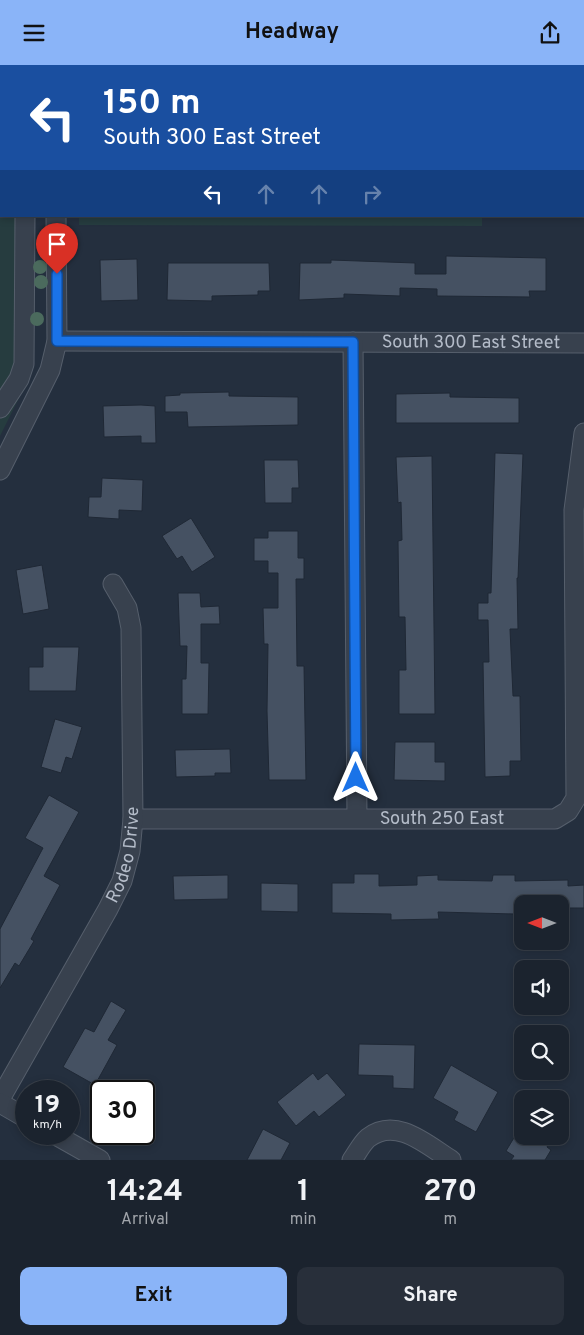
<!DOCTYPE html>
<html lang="en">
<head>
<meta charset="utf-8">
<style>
  :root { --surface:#1b232e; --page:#282f3a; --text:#f1f3f6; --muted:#a0a4aa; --line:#39404a; --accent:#8ab4f8 }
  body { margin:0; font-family:Overpass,sans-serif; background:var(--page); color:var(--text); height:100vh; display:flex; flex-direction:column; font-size:19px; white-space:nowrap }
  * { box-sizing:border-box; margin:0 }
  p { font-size:16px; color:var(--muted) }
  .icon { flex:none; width:28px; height:28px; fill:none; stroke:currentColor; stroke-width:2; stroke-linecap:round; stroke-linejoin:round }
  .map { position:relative; height:1095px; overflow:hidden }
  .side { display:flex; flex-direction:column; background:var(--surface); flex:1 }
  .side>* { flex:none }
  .banner { position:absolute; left:0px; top:0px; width:585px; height:152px; box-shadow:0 2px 8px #0003,0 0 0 1px var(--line); background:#1a4fa0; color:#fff; overflow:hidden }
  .needle { width:32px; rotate:270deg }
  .buttons { position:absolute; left:514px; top:830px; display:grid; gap:10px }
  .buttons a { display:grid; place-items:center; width:55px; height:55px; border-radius:10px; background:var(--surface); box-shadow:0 2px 8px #0003,0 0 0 1px var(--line); font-size:25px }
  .speed { position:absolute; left:15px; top:1015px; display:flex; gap:10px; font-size:25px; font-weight:700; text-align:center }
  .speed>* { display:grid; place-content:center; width:65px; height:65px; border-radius:50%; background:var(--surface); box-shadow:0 2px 8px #0003,0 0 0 1px var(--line); line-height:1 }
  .speed small { font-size:12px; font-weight:400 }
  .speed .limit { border:2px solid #111; border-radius:8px; background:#fff; color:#111 }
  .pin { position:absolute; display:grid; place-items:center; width:42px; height:42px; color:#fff; margin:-51px -21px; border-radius:50% 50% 50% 0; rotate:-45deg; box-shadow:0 0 5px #0007 }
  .pin .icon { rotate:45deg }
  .me { position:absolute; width:55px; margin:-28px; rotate:0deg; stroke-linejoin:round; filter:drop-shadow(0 0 4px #0008) }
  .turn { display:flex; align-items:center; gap:18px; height:105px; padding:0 20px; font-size:22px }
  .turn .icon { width:65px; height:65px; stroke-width:2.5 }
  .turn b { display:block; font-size:35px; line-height:42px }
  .lanes { display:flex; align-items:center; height:48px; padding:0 20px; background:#0003; justify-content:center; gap:25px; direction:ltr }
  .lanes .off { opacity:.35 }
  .eta { display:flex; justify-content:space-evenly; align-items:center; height:85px; text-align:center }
  .eta b { font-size:30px; font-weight:700; line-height:35px }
  .action { display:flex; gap:10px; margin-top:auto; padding:10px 20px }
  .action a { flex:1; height:58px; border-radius:10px; background:var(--accent); color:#111; font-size:20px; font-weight:700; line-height:58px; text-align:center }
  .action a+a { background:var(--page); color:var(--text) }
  header { display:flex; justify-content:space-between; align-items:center; height:65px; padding:0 20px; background:var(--accent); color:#111; font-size:22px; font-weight:700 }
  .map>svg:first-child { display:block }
  .green { fill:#263c3f }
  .building { fill:#455162; stroke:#1f2835 }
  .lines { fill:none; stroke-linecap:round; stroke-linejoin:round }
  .minor-casing { stroke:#565f6c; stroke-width:21 }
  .path { stroke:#44595c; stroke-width:3; stroke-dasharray:4 4; stroke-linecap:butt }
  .minor { stroke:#38414e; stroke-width:19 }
  .tree { fill:#4b6a5d }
  .route-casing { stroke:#114b97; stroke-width:12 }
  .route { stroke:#1a73e8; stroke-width:9 }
  .labels { text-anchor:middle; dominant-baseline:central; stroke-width:5; stroke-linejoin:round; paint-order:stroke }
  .street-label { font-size:18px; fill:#b4bcc9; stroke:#1d2633 }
</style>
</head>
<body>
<header><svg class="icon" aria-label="menu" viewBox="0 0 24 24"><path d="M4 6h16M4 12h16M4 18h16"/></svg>Headway<svg class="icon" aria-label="share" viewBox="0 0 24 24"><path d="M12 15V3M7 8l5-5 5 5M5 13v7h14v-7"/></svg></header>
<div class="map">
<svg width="584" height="1095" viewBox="0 0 584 1095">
  <rect width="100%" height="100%" fill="#242f3e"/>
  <path class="green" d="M0,0H36L1,1V151H35L34,251L23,325L0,371Z
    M76,0H480V1H76Z
    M79,151H482V161L79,160Z"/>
  <path class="building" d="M446,191L546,193V226H529L530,232L437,231V224L400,223V231L344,229V233L299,235L300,198H331V195L415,198V209H446Z
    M137,194L138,235L101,236L100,195Z
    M168,198H269L270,226H258V230L212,231V236L167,235Z
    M229,327V331L298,332V360L188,362L187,347H165V331L180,330V328Z
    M450,328V332L519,333V358H396V329Z
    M141,340L155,341L156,378H141V371L104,372L103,341Z
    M495,388L523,389L518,513H517L518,564H510L513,631H520L521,696H510V711L485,712L483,597H489L488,555H478V538H488V528H491Z
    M432,391L435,649H399V605H406L405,552H399L398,476L402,475L401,437L398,438L396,392Z
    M264,395H298L299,423H292V438H265Z
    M102,413L143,415L142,446L119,445V454L88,452L89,432H101Z
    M191,453L215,492L192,507L182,491L177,494L162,471Z
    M268,466H298V493H304V514H296L297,601H304L306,715H269L267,646L268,579H264L263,543H278V508H268V496H254V473H268Z
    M42,500L49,544L23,549L16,505Z
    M178,528H200L201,542L219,541L220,559H201V598H209L208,649H182V614H186L187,581H180Z
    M43,582H79L76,626H29V602H43Z
    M55,654L82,662L72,694L66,692L61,708L41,702Z
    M395,677H435V697H445V716L394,715Z
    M230,684L231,708H215V711L176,712L175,685Z
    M49,730L79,747L44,811L60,820L31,874L34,876L19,901L15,898L0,923V864L43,783L25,773Z
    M354,809H379V821L417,820V811L438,810V815L492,816L493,810H515V816L568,815V821L584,820V843H560V839H514V849L438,847L439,854L391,855V849L332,848V818H354Z
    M228,810V834L174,835L173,811Z
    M261,818L298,819V847L261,846Z
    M111,936L126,945L108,975L117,980L95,1020L63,1002L85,963L94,967Z
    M359,979L415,980L414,1024L393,1023V1011L358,1010Z
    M451,1000L498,1027L476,1067L454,1055L458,1047L433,1033Z
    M313,1008L318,1015L327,1008L346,1030L319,1052L314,1046L296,1061L277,1037Z
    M263,1064L290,1078L281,1095H247Z
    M515,1071H553L547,1082L551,1085L545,1095H511L514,1091L506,1086Z"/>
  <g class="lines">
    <defs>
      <g id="minor">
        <path d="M23,0V1"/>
        <path d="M55,0V1"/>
        <path d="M0,46H1"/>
        <path id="s1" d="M57,276L584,278"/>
        <path d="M353,277L357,752"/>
        <path d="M0,343L19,314L24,299L25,151"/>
        <path d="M0,405L50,305L57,276L56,151"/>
        <path id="s2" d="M133,754H555L568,746L576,733L574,445L584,368"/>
        <path id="s3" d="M0,1034L108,844L122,816L130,786L133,754L131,563L127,543L113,519"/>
        <path d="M0,1038L26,1053"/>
        <path d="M54,1069L100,1095"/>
        <path d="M352,1095C357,1088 362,1078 368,1073C396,1051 427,1080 451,1095"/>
      </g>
    </defs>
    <use href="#minor" class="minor-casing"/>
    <path class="path" d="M115,0V1
      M467,1V0"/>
    <use href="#minor" class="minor"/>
  </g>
  <g class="tree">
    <circle cx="40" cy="202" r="7"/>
    <circle cx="41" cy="217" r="7"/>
    <circle cx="37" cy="254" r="7"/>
  </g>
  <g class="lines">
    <defs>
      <path id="route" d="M57,209V276L353,277L356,713"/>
    </defs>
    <use href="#route" class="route-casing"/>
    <use href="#route" class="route"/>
  </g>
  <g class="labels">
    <g class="street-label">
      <text stroke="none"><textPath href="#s1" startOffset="414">South 300 East Street</textPath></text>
      <text stroke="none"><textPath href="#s2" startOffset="309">South 250 East</textPath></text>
      <text stroke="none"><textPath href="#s3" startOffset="276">Rodeo Drive</textPath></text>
    </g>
  </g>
</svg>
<div class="buttons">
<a><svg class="needle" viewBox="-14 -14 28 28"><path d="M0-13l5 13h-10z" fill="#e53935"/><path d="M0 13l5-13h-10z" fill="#a0a4aa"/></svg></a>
<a><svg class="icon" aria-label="sound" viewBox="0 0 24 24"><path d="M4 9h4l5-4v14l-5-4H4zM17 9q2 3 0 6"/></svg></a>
<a><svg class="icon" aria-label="search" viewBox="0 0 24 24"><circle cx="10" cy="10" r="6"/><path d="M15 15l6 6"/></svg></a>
<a><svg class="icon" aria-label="layers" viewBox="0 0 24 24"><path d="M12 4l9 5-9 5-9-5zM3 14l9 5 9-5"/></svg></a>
</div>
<div class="speed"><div>19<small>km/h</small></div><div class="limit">30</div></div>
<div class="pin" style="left:57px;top:209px;background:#d93025"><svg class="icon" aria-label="arrive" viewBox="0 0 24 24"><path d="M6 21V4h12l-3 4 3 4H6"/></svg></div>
<svg class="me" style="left:356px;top:713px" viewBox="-20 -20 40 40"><path d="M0-17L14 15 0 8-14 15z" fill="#1a73e8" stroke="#fff" stroke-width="4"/></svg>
<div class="banner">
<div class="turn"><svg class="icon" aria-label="left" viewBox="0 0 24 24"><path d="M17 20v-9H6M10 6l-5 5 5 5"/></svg><div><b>150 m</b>South 300 East Street</div></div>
<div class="lanes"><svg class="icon" aria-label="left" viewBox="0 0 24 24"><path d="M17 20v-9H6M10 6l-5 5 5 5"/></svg><svg class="icon off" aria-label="ahead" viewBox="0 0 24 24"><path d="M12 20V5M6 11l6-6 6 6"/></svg><svg class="icon off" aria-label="ahead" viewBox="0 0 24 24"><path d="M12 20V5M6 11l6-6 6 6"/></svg><svg class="icon off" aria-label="right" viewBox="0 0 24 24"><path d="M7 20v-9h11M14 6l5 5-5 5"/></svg></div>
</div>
</div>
<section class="side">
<div class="eta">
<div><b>14:24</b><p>Arrival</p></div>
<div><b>1</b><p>min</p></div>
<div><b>270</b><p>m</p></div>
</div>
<div class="action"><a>Exit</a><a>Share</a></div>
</section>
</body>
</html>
